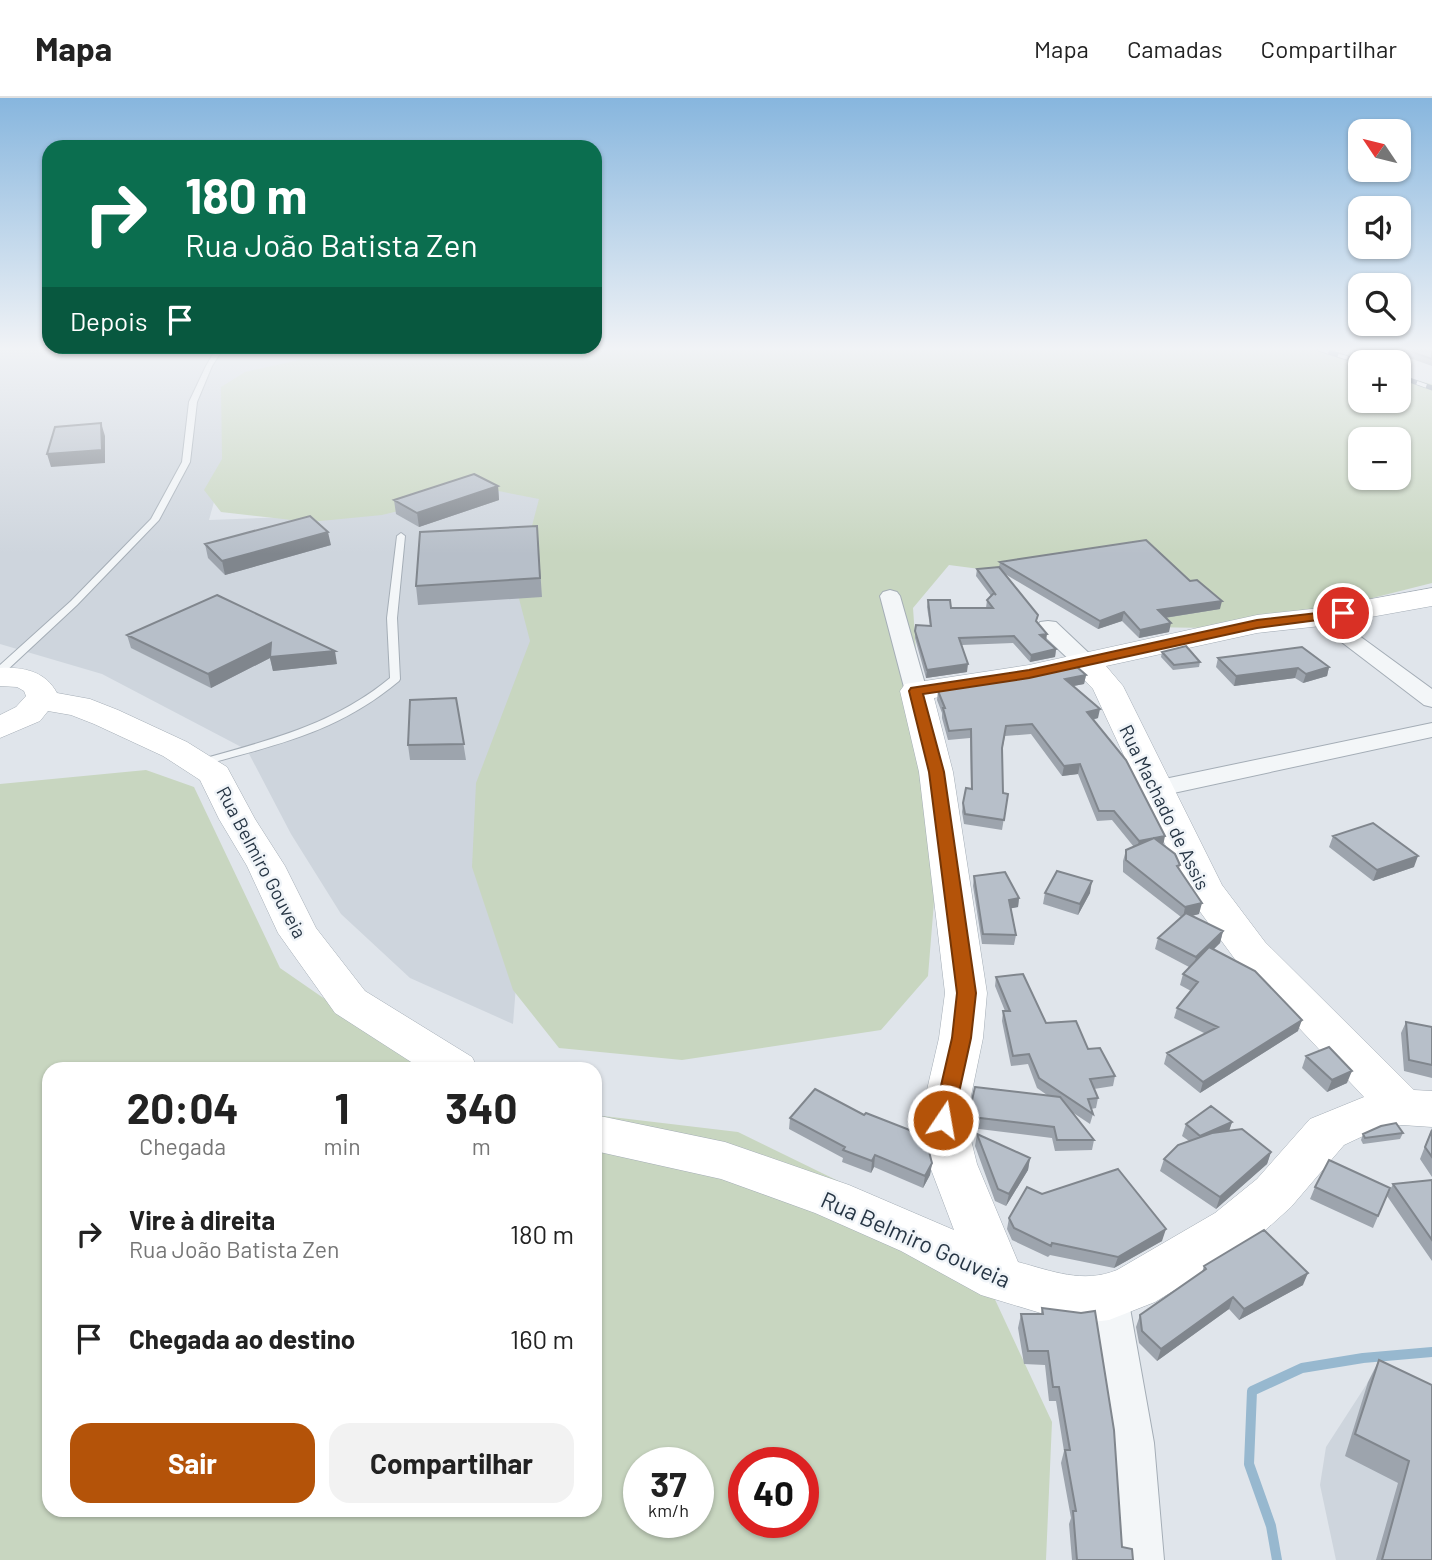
<!DOCTYPE html>
<html lang="pt">
<head>
<meta charset="utf-8">
<style>
  :root { --surface:#fff; --page:#f2f2f2; --text:#222; --muted:#767676; --line:#e0e0e0; --accent:#b45309 }
  body { margin:0; font-family:Barlow,sans-serif; background:var(--page); color:var(--text); height:100vh; display:flex; flex-direction:column; font-size:26px; white-space:nowrap }
  * { box-sizing:border-box; margin:0 }
  p { font-size:23px; color:var(--muted) }
  .icon { flex:none; width:38px; height:38px; fill:none; stroke:currentColor; stroke-width:2; stroke-linecap:round; stroke-linejoin:round }
  .map { position:relative; flex:1; overflow:hidden }
  .details { position:absolute; left:42px; top:964px; width:560px; height:455px; display:flex; flex-direction:column; background:var(--surface); border-radius:21px; box-shadow:0 2px 5px #0004 }
  .details>* { flex:none }
  .banner { position:absolute; left:42px; top:42px; width:560px; height:214px; border-radius:21px; box-shadow:0 2px 5px #0004; background:#0b6e4f; color:#fff; overflow:hidden }
  .needle { width:46px; rotate:305deg }
  .controls { position:absolute; left:1348px; top:21px; display:grid; gap:14px }
  .controls a { display:grid; place-items:center; width:63px; height:63px; border-radius:14px; background:var(--surface); box-shadow:0 2px 5px #0004; font-size:35px }
  .speed { position:absolute; left:623px; top:1349px; display:flex; gap:14px; font-size:35px; font-weight:700; text-align:center }
  .speed>* { display:grid; place-content:center; width:91px; height:91px; border-radius:50%; background:var(--surface); box-shadow:0 2px 5px #0004; line-height:1 }
  .speed small { font-size:18px; font-weight:400 }
  .speed .limit { border:10px solid #d22; background:#fff; color:#111 }
  .pin { position:absolute; display:grid; place-items:center; width:60px; height:60px; color:#fff; margin:-30px; border:4px solid #fff; border-radius:50%; box-shadow:0 2px 7px #0007 }
  .me { position:absolute; width:77px; margin:-38px; rotate:12deg; stroke-linejoin:round; filter:drop-shadow(0 0 5px #0008) }
  .turn { display:flex; align-items:center; gap:24px; height:147px; padding:0 28px; font-size:32px }
  .turn .icon { width:91px; height:91px; stroke-width:2.5 }
  .turn b { display:block; font-size:49px; line-height:60px }
  .then { display:flex; align-items:center; height:66px; padding:0 28px; background:#0003; gap:14px; font-size:26px }
  .eta { display:flex; justify-content:space-evenly; align-items:center; height:119px; text-align:center }
  .eta b { font-size:42px; font-weight:700; line-height:49px }
  .action { display:flex; gap:14px; margin-top:auto; padding:14px 28px }
  .action a { flex:1; height:80px; border-radius:21px; background:var(--accent); color:#fff; font-size:28px; font-weight:700; line-height:80px; text-align:center }
  .action a+a { background:var(--page); color:var(--text) }
  ul { padding:0; list-style:none }
  li { display:flex; align-items:center; gap:21px; height:105px; padding:0 28px }
  li div { flex:1 }
  li b { display:block; font-size:26px }
  li em { font-style:normal }
  header { display:flex; align-items:center; gap:42px; box-sizing:border-box; height:98px; padding:0 35px; background:var(--surface); border-bottom:2px solid var(--line) }
  header strong { font-size:33px }
  nav { display:flex; gap:38px; margin-inline-start:auto; font-size:24px }
  .map>svg:first-child { display:block }
  .built { fill:#ced5dd }
  .green { fill:#c8d6c0; fill-rule:evenodd }
  .lines { fill:none; stroke-linecap:round; stroke-linejoin:round }
  .stream { stroke:#97b8cf; stroke-width:10 }
  .lane-casing { stroke:#a4adb6; stroke-width:2 }
  .street-casing { stroke:#a4adb6; stroke-width:2 }
  .secondary-casing { stroke:#a4adb6; stroke-width:1 }
  .lane { fill:#f3f6f8; fill-rule:evenodd }
  .street { fill:#f3f6f8; fill-rule:evenodd }
  .secondary { fill:#fff; fill-rule:evenodd }
  .rail-casing { stroke:#788696; stroke-width:5 }
  .rail { stroke:#f0f4f8; stroke-width:3.5; stroke-dasharray:10; stroke-linecap:butt }
  .wall { fill:#9da4ad }
  .shaded-wall { fill:#80868d }
  .building { fill:#b7bfc9; stroke:#80868d; stroke-width:2 }
  .route { fill:#b45309; stroke:#753606; stroke-width:2 }
  .labels { text-anchor:middle; dominant-baseline:central; stroke-width:5; stroke-linejoin:round; paint-order:stroke }
  .street-label { font-size:19px; fill:#263544; stroke:#f0f4f8 }
  .near-street-label { font-size:23px; fill:#263544; stroke:#f0f4f8 }
</style>
</head>
<body>
<header>
<strong>Mapa</strong>
<nav><a>Mapa</a><a>Camadas</a><a>Compartilhar</a></nav>
</header>
<div class="map">
<svg width="1432" height="1462" viewBox="0 0 1432 1462">
  <rect width="100%" height="100%" fill="#e0e5eb"/>
  <path class="built" d="M0,251H334L246,288L209,422L371,416L558,356L513,926L410,880L341,816L291,736L247,652L102,576L0,546Z
    M1368,1284L1432,1303V1462H1336L1320,1387L1326,1349Z"/>
  <path class="green" d="M348,251H1317L1361,264L1360,303H1398V278L1432,286V485L1317,514L1210,530L1142,529L1025,477L949,467L913,510L934,804L928,878L881,932L682,962L559,950L513,892L472,769L476,685L530,543L516,489L539,401L488,391L382,417L310,424L221,414L204,392L222,361L221,289L245,274ZM1360,341H1398V380H1360Z
    M146,672L194,689L280,870L426,971H49V1412H595V1017L738,1034L867,1097L985,1180L1052,1324L1046,1462H0V686ZM639,1365H698V1424H639ZM744,1365H803V1424H744Z"/>
  <g class="lines">
    <path class="stream" d="M1277,1462L1271,1428L1249,1366L1252,1293L1302,1270L1363,1260L1432,1254"/>
    <defs>
      <path id="lane" d="M216,251H223L212,268L197,304L190,364L159,422L77,507L4,575L0,576V567L71,503L151,421L182,364L189,304L206,268Z
        M401,435L405,438L397,520L400,581L399,583C338,634 277,647 203,667H195L193,665L195,663C266,643 332,628 390,580L387,520L397,438Z"/>
      <path id="street" d="M890,492L897,494L900,498L927,593L924,598H908L905,593L880,498L883,494Z
        M1321,513L1328,515L1432,591V609L1424,607L1314,523L1310,519L1314,515Z
        M1048,523L1056,524L1093,559L1096,564L1093,569H1077L1040,534L1037,529L1040,524Z
        M1432,625V639L1155,699L1146,696L1142,691L1146,686L1155,683Z
        M1109,1183L1122,1188L1128,1199L1154,1345L1164,1462H1120L1112,1345L1090,1199L1096,1188Z"/>
      <path id="secondary" d="M1432,490V508L1321,528L1257,535L1106,568L1123,588L1222,787L1265,844L1414,992L1432,993V1029L1402,1027L1378,1031L1344,1047L1291,1109L1251,1145L1155,1204L1109,1222L1077,1226L981,1197L901,1153L815,1115L721,1081L595,1053V1017L725,1044L849,1087L954,1132L929,1066L920,1022L939,940L945,895L919,674L900,593L905,586L1029,567L1257,517L1321,510ZM1078,575L1093,591L1190,800L1237,864L1364,999L1310,1021L1257,1081L1215,1115L1117,1172C1083,1186 1052,1173 1018,1164L977,1066L966,1022L983,940L987,895L953,674L934,600L1029,585Z
        M0,570C24,569 45,573 57,595L90,601L118,612L187,644L227,669L255,721L285,768L316,830L365,893L472,959L478,971H422L335,915L278,835L247,768L219,721L200,682L163,658L94,626L71,617L48,613L40,623L0,640V617L16,609L26,598L24,593L17,589L0,588Z"/>
    </defs>
    <use href="#lane" class="lane-casing"/>
    <use href="#street" class="street-casing"/>
    <use href="#secondary" class="secondary-casing"/>
    <use href="#lane" class="lane"/>
    <use href="#street" class="street"/>
    <use href="#secondary" class="secondary"/>
    <defs>
      <path id="rail" d="M1319,251L1360,264
        M1398,278L1432,290"/>
    </defs>
    <use href="#rail" class="rail-casing"/>
    <use href="#rail" class="rail"/>
  </g>
  <path class="wall" d="M1384,251H1432V268Z
    M498,388L499,402L419,429L396,416L394,402Z
    M537,428L542,499L418,507L416,488Z
    M205,446L331,447L225,477L208,460Z
    M1000,464L1190,483L1220,511L1165,520L1169,534L1139,540L1122,523L1098,531L1005,476L1037,524L1046,543L1056,551L1055,559L1030,564L1013,545L962,547L967,574L926,580L915,540L916,527L930,528L927,509L928,502L951,510H986L987,502L991,498L976,478L977,471L999,469Z
    M127,537L337,566L273,573L270,560L211,590L131,550Z
    M1162,554L1200,564L1199,569L1173,572L1161,559Z
    M1218,560L1329,569L1327,578L1303,585L1295,580L1234,588L1216,569Z
    M1086,577L1084,586L1073,588L1098,620L1093,622L1163,747L1180,767L1179,770L1199,816L1192,818L1223,833L1220,845L1213,852L1298,933L1200,995L1164,966L1167,955L1206,936L1174,920L1177,910L1191,893L1180,887L1183,876L1189,869L1155,851L1158,840L1181,819L1123,774V763L1126,752L1134,749L1112,722L1097,723L1078,676L1062,678L1031,636L1005,638L1002,653L1003,695L1008,696L1002,732L964,726L962,714L963,705L971,691L970,640L948,642L942,620V615L937,602L938,593Z
    M456,600L466,662H410L408,647Z
    M1333,738L1414,769L1373,783L1329,749Z
    M974,778L1019,800L1018,809L1011,810L1016,837L1014,847L982,846L973,788Z
    M1045,795H1090L1078,817L1043,806Z
    M996,879L1046,925L1088,951L1115,978L1113,988L1094,991L1098,1000L1096,1010L1091,1011L1093,1016L1090,1026L1072,1014L1094,1042L1092,1052L1055,1053L1052,1040L971,1030L969,1022L970,1011L1047,997L1037,990L1028,966L1011,968L1002,923L1003,913H1005L995,888Z
    M1406,924L1432,929V980L1404,973L1401,935Z
    M1306,958L1347,985L1327,994L1302,970Z
    M790,1020L932,1065L930,1077L923,1090L874,1069L871,1075L842,1064L843,1060L789,1031Z
    M1232,1024L1229,1033L1271,1054L1267,1066L1216,1111L1160,1073L1164,1061L1189,1043L1182,1038L1186,1026Z
    M1432,1030V1079L1420,1061Z
    M1403,1035L1400,1041L1363,1046L1361,1042L1363,1036Z
    M977,1036L1030,1060L1028,1072L1006,1108L995,1103L975,1048Z
    M1432,1082V1163L1387,1098L1393,1086Z
    M1315,1089L1390,1090L1373,1130L1310,1101Z
    M1042,1096L1162,1143L1114,1170L1050,1157L1048,1159L1012,1142L1007,1131L1009,1120Z
    M1204,1168L1303,1187L1239,1222L1229,1211L1157,1263L1139,1245L1136,1229L1140,1217L1202,1174Z
    M1042,1210L1122,1449L1133,1462H1072L1069,1426L1071,1420L1061,1365L1064,1353L1056,1303H1049L1045,1267L1024,1266L1018,1230L1021,1216H1041Z
    M1379,1262L1432,1287V1462H1376L1398,1385L1345,1358L1368,1284Z"/>
  <path class="shaded-wall" d="M101,325L105,338V365L51,369L47,356Z
    M498,388L499,402L419,429L417,415Z
    M328,434L331,447L225,477L222,463Z
    M1222,503L1220,511L1157,521L1158,512Z
    M1124,514L1122,523L1098,531L1100,523Z
    M1171,525L1169,534L1139,540L1140,532Z
    M1047,536L1046,544L1040,537Z
    M271,545L335,553L337,566L273,573L270,560L211,590L208,576Z
    M1056,551L1055,559L1030,564L1031,557Z
    M968,566L967,574L926,580L927,572Z
    M1329,569L1327,578L1303,585L1306,576Z
    M1298,570L1295,580L1234,588L1236,578Z
    M1086,577L1084,586L1063,590L1065,581Z
    M1100,611L1098,620L1085,623L1087,614Z
    M1080,666L1078,676L1062,678L1064,668Z
    M1165,738L1163,748L1136,752L1139,743Z
    M1418,758L1414,769L1373,783L1377,772Z
    M1092,783L1090,795L1078,817L1080,806Z
    M1019,800L1018,809L1008,811L1009,802Z
    M1202,805L1199,816L1183,820L1185,809Z
    M1223,833L1220,845L1193,871L1196,859Z
    M1302,922L1298,933L1200,995L1203,984Z
    M1352,973L1347,985L1327,994L1332,982Z
    M1232,1024L1228,1036L1197,1049L1200,1038Z
    M1271,1054L1267,1066L1216,1111L1220,1099Z
    M875,1057L874,1069L871,1075L872,1063Z
    M1030,1060L1028,1072L1006,1108L1009,1096Z
    M932,1065L930,1077L923,1090L925,1078Z
    M1166,1131L1162,1143L1114,1170L1118,1159Z
    M1308,1175L1303,1187L1239,1222L1244,1211Z
    M1233,1199L1229,1211L1157,1263L1161,1251Z"/>
  <path class="building" d="M1404,251H1432V261Z
    M101,325L102,352L47,356L55,329Z
    M474,376L498,388L417,415L394,402Z
    M310,418L328,434L222,463L205,446Z
    M537,428L540,480L416,488L420,434Z
    M1146,442L1190,483L1197,482L1222,503L1158,512L1171,525L1140,532L1124,514L1100,523L1000,464Z
    M999,469L1038,517L1036,523L1047,536L1040,537L1056,551L1031,557L1014,538L959,540L968,566L927,572L915,533L916,527L931,528L928,502H950L951,510H993L987,502L994,495L996,497L977,471Z
    M217,497L335,553L270,559L271,545L208,576L127,537Z
    M1186,548L1200,564L1174,567L1162,554Z
    M1302,549L1329,569L1306,576L1298,570L1236,578L1218,560Z
    M1077,569L1086,577L1065,581L1100,611L1087,614L1126,662L1165,738L1139,743L1114,713H1099L1080,666L1064,668L1032,626L1006,628L1002,650L1003,695L1008,696L1004,722L965,716L963,705L966,690L972,691L971,631L949,633L943,610H945L938,593Z
    M456,600L464,646L408,647L410,602Z
    M1373,725L1418,758L1377,772L1333,738Z
    M1154,740L1175,756L1180,767L1177,768L1202,805L1185,809L1126,762V752Z
    M1057,773L1092,783L1080,806L1045,795Z
    M1005,774L1019,800L1009,802L1016,837L983,836L974,778Z
    M1186,815L1223,833L1196,859L1158,840Z
    M1209,849L1255,873L1302,922L1203,984L1167,955L1218,929L1177,910L1198,884L1183,876Z
    M1023,876L1046,925L1076,923L1088,951L1100,950L1115,978L1090,981L1098,1000L1088,1001L1093,1016L1039,980L1029,956L1013,958L1003,913H1010L996,879Z
    M1406,924L1432,929V967L1409,962Z
    M1329,949L1352,973L1332,982L1306,958Z
    M975,989L1060,999L1094,1042H1057L1054,1029L972,1019L970,1011Z
    M815,991L864,1017L866,1015L925,1038L932,1065L925,1078L875,1057L872,1063L843,1052L845,1049L790,1020Z
    M1211,1008L1232,1024L1200,1038L1186,1026Z
    M1396,1025L1403,1035L1365,1040L1363,1036L1381,1028Z
    M1242,1031L1271,1054L1220,1099L1164,1061L1178,1047L1212,1035Z
    M1432,1032V1059L1425,1049Z
    M977,1036L1030,1060L1009,1096L998,1091Z
    M1329,1062L1390,1090L1378,1118L1315,1089Z
    M1118,1071L1166,1131L1118,1159L1052,1145L1051,1148L1014,1130L1009,1120L1027,1089L1042,1096Z
    M1432,1082V1142L1393,1086Z
    M1264,1132L1308,1175L1244,1211L1233,1199L1161,1251L1142,1233L1140,1217L1206,1171L1204,1168Z
    M1042,1210L1081,1215L1095,1213L1114,1332L1122,1449L1132,1451L1133,1462H1077L1073,1413H1076L1065,1352H1070L1059,1289H1053L1048,1253H1028L1021,1216H1043Z
    M1379,1262L1432,1287V1462H1382L1409,1363L1355,1336Z"/>
  <linearGradient id="sky" x2="0" y2="1"><stop stop-color="#87b6de"/><stop offset="0.55" stop-color="#f1f3f6"/><stop offset="1" stop-color="#f1f3f6" stop-opacity="0"/></linearGradient>
  <rect width="1432" height="456" fill="url(#sky)"/>
  <path class="route" d="M1343,512L1348,513V518L1257,530L1029,580L923,596L944,674L976,895L971,940L953,1022L950,1027L943,1030L936,1027L933,1022L952,940L957,895L929,674L909,593L911,590L1029,572L1257,522Z"/>
  <g class="labels">
    <g class="street-label">
      <text transform="translate(1165 709) rotate(64)">Rua Machado de Assis</text>
      <text transform="translate(262 764) rotate(62)">Rua Belmiro Gouveia</text>
    </g>
    <g class="near-street-label">
      <text transform="translate(916 1141) rotate(24)">Rua Belmiro Gouveia</text>
    </g>
  </g>
</svg>
<div class="controls">
<a><svg class="needle" viewBox="-14 -14 28 28"><path d="M0-13l5 13h-10z" fill="#e53935"/><path d="M0 13l5-13h-10z" fill="#767676"/></svg></a>
<a><svg class="icon" aria-label="sound" viewBox="0 0 24 24"><path d="M4 9h4l5-4v14l-5-4H4zM17 9q2 3 0 6"/></svg></a>
<a><svg class="icon" aria-label="search" viewBox="0 0 24 24"><circle cx="10" cy="10" r="6"/><path d="M15 15l6 6"/></svg></a>
<a>+</a>
<a>−</a>
</div>
<div class="speed"><div>37<small>km/h</small></div><div class="limit">40</div></div>
<div class="pin" style="left:1343px;top:515px;background:#d93025"><svg class="icon" aria-label="arrive" viewBox="0 0 24 24"><path d="M6 21V4h12l-3 4 3 4H6"/></svg></div>
<svg class="me" style="left:943px;top:1022px" viewBox="-20 -20 40 40"><circle r="17" fill="#b45309" stroke="#fff" stroke-width="3"/><path d="M0-11L8 9 0 5-8 9z" fill="#fff"/></svg>
<div class="banner">
<div class="turn"><svg class="icon" aria-label="right" viewBox="0 0 24 24"><path d="M7 20v-9h11M14 6l5 5-5 5"/></svg><div><b>180 m</b>Rua João Batista Zen</div></div>
<div class="then">Depois<svg class="icon" aria-label="arrive" viewBox="0 0 24 24"><path d="M6 21V4h12l-3 4 3 4H6"/></svg></div>
</div>
<section class="details">
<div class="eta">
<div><b>20:04</b><p>Chegada</p></div>
<div><b>1</b><p>min</p></div>
<div><b>340</b><p>m</p></div>
</div>
<ul>
<li><svg class="icon" aria-label="right" viewBox="0 0 24 24"><path d="M7 20v-9h11M14 6l5 5-5 5"/></svg><div><b>Vire à direita</b><p>Rua João Batista Zen</p></div><em>180 m</em></li>
<li><svg class="icon" aria-label="arrive" viewBox="0 0 24 24"><path d="M6 21V4h12l-3 4 3 4H6"/></svg><div><b>Chegada ao destino</b></div><em>160 m</em></li>
</ul>
<div class="action"><a>Sair</a><a>Compartilhar</a></div>
</section>
</div>
</body>
</html>
